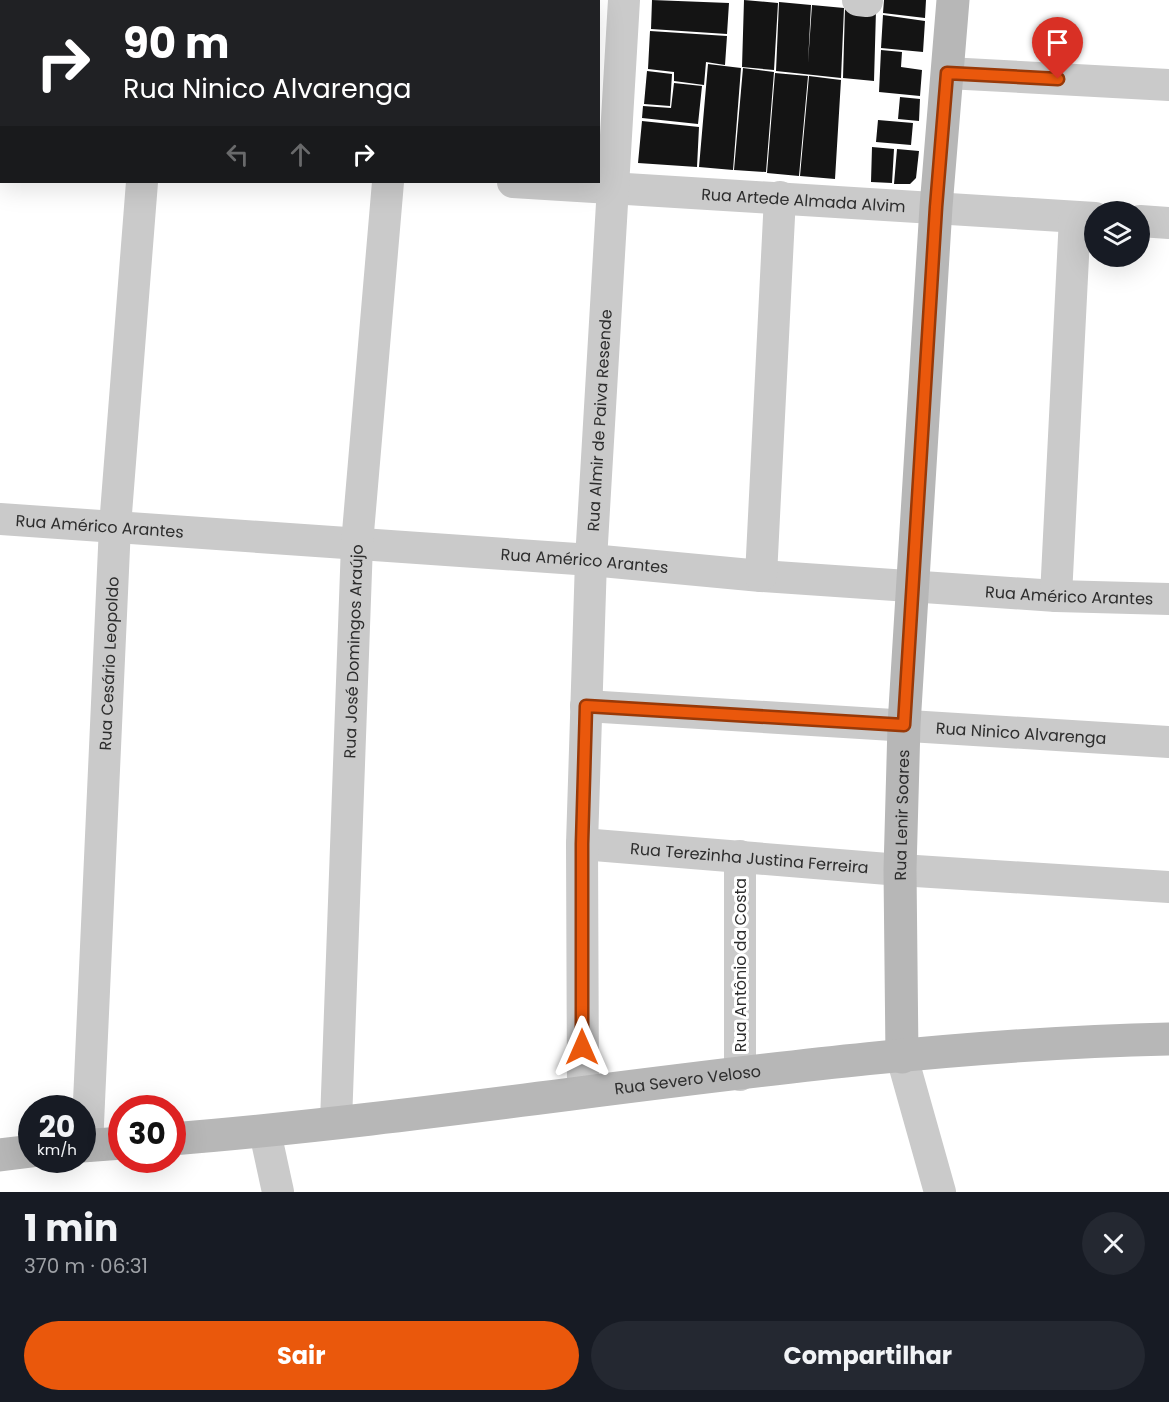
<!DOCTYPE html>
<html lang="pt">
<head>
<meta charset="utf-8">
<style>
  :root { --surface:#171b24; --page:#242831; --text:#f1f3f6; --muted:#9ea1a6; --accent:#ea580c }
  body { margin:0; font-family:Poppins,sans-serif; background:var(--page); color:var(--text); height:100vh; display:flex; flex-direction:column; font-size:22px; white-space:nowrap }
  * { box-sizing:border-box; margin:0 }
  p { font-size:20px; color:var(--muted) }
  .icon { flex:none; width:33px; height:33px; fill:none; stroke:currentColor; stroke-width:2; stroke-linecap:round; stroke-linejoin:round }
  .map { position:relative; height:1192px; overflow:hidden }
  .details { display:flex; flex-direction:column; background:var(--surface); flex:1 }
  .details>* { flex:none }
  .guide { position:absolute; left:0px; top:0px; width:600px; height:183px; box-shadow:0 6px 24px #0002; background:#202124; color:#fff; overflow:hidden }
  .tools { position:absolute; left:1084px; top:201px; display:grid; gap:12px }
  .tools a { display:grid; place-items:center; width:66px; height:66px; border-radius:50%; background:var(--surface); box-shadow:0 6px 24px #0002; font-size:30px }
  .speed { position:absolute; left:18px; top:1095px; display:flex; gap:12px; font-size:30px; font-weight:700; text-align:center }
  .speed>* { display:grid; place-content:center; width:78px; height:78px; border-radius:50%; background:var(--surface); box-shadow:0 6px 24px #0002; line-height:1 }
  .speed small { font-size:15px; font-weight:400 }
  .speed .limit { border:9px solid #d22; background:#fff; color:#111 }
  .pin { position:absolute; display:grid; place-items:center; width:51px; height:51px; color:#fff; margin:-62px -26px; border-radius:50% 50% 50% 0; rotate:-45deg; box-shadow:0 0 6px #0007 }
  .pin .icon { rotate:45deg }
  .me { position:absolute; width:66px; margin:-33px; rotate:0deg; stroke-linejoin:round; filter:drop-shadow(0 0 4px #0008) }
  .turn { display:flex; align-items:center; gap:21px; height:126px; padding:0 24px; font-size:27px }
  .turn .icon { width:78px; height:78px; stroke-width:2.5 }
  .turn b { display:block; font-size:42px; line-height:51px }
  .lanes { display:flex; align-items:center; height:57px; padding:0 24px; background:#0003; justify-content:center; gap:30px; direction:ltr }
  .lanes .off { opacity:.35 }
  .round { display:grid; place-items:center; flex:none; width:63px; height:63px; border-radius:32px; background:var(--page) }
  .summary { display:flex; align-items:center; justify-content:space-between; height:102px; padding:0 24px }
  h1 { font-size:36px; font-weight:700; line-height:45px }
  .button { display:flex; gap:12px; margin-top:auto; padding:12px 24px }
  .button a { flex:1; height:69px; border-radius:36px; background:var(--accent); color:#fff; font-size:24px; font-weight:700; line-height:69px; text-align:center }
  .button a+a { background:var(--page); color:var(--text) }
  .map>svg:first-child { display:block }
  .building { fill:#141414 }
  .lines { fill:none; stroke-linecap:round; stroke-linejoin:round }
  .street { stroke:#cacaca; stroke-width:32 }
  .secondary { stroke:#b7b7b7; stroke-width:33 }
  .route-casing { stroke:#983908; stroke-width:15 }
  .route { stroke:#ea580c; stroke-width:10 }
  .labels { text-anchor:middle; dominant-baseline:central; stroke-width:6; stroke-linejoin:round; paint-order:stroke }
  .street-label { font-size:16px; fill:#2d2d2d; stroke:#fff }
</style>
</head>
<body>
<div class="map">
<svg width="1169" height="1192" viewBox="0 0 1169 1192">
  <rect width="100%" height="100%" fill="#fff"/>
  <path class="building" d="M652,0L729,3L727,34L651,29Z
    M744,0L778,3L774,70L742,67Z
    M884,0H926L925,18L883,13Z
    M779,2L811,5L808,63L812,5L844,8L841,78L776,71Z
    M845,8L876,10L874,81L843,78Z
    M883,15L925,21L923,52L881,48Z
    M650,31L727,36L725,65L706,62L704,85L674,81V72L648,69Z
    M881,50L902,52L901,67L922,70L920,96L879,92Z
    M708,64L741,68L733,170L699,167Z
    M743,68L774,72L766,172L734,170Z
    M647,71L672,74L670,106L644,104Z
    M775,73L808,76L799,176L767,173Z
    M809,76L841,80L835,179L800,176Z
    M674,83L702,86L698,124L642,118L643,106L671,108Z
    M900,97L920,99L919,121L898,119Z
    M878,120L913,123L911,145L876,142Z
    M642,121L699,127L697,167L638,163Z
    M872,147L894,149L892,183L871,182Z
    M897,149L919,151L916,178L910,184H894Z"/>
  <g class="lines">
    <g class="street">
      <path d="M858,0L867,1"/>
      <path d="M154,2V0"/>
      <path d="M396,2V0"/>
      <path d="M947,73L1169,85"/>
      <path d="M0,151H2"/>
      <path id="s1" d="M513,182L1095,218"/>
      <path d="M1140,221L1169,223"/>
      <path id="s2" d="M0,519L591,560L761,576L1056,596L1169,599"/>
      <path d="M761,576L780,197"/>
      <path d="M1056,596L1075,217"/>
      <path id="s3" d="M586,706L1169,742"/>
      <path id="s4" d="M582,844L900,870L1169,887"/>
      <path d="M902,1057L940,1192"/>
      <path d="M740,1075V856"/>
      <path id="s5" d="M583,1092L582,844L591,560L624,0"/>
      <path id="s6" d="M336,1122L357,544L388,182"/>
      <path d="M265,1132L278,1192"/>
      <path id="s7" d="M87,1146L115,526L142,182"/>
    </g>
    <g class="secondary">
      <path id="s8" d="M902,1057L900,870L904,725L936,207L953,0"/>
      <path id="s9" d="M172,1139C505,1112 835,1046 1169,1039"/>
      <path d="M82,1146L122,1143"/>
      <path d="M0,1155L32,1151"/>
    </g>
  </g>
  <g class="lines">
    <defs>
      <path id="route" d="M582,1047V844L586,706L904,725L936,207L947,73L1058,79"/>
    </defs>
    <use href="#route" class="route-casing"/>
    <use href="#route" class="route"/>
  </g>
  <g class="labels">
    <g class="street-label">
      <text stroke="none"><textPath href="#s1" startOffset="291">Rua Artede Almada Alvim</textPath></text>
      <text stroke="none"><textPath href="#s5" startOffset="672">Rua Almir de Paiva Resende</textPath></text>
      <text stroke="none"><textPath href="#s2" startOffset="100">Rua Américo Arantes</textPath></text>
      <text stroke="none"><textPath href="#s2" startOffset="586">Rua Américo Arantes</textPath></text>
      <text stroke="none"><textPath href="#s2" startOffset="1072">Rua Américo Arantes</textPath></text>
      <text stroke="none"><textPath href="#s6" startOffset="471">Rua José Domingos Araújo</textPath></text>
      <text stroke="none"><textPath href="#s7" startOffset="483">Rua Cesário Leopoldo</textPath></text>
      <text stroke="none"><textPath href="#s3" startOffset="436">Rua Ninico Alvarenga</textPath></text>
      <text stroke="none"><textPath href="#s8" startOffset="242">Rua Lenir Soares</textPath></text>
      <text stroke="none"><textPath href="#s4" startOffset="168">Rua Terezinha Justina Ferreira</textPath></text>
      <text transform="translate(740 965) rotate(-90)">Rua Antônio da Costa</text>
      <text stroke="none"><textPath href="#s9" startOffset="519">Rua Severo Veloso</textPath></text>
    </g>
  </g>
</svg>
<div class="tools">
<a><svg class="icon" aria-label="layers" viewBox="0 0 24 24"><path d="M12 4l9 5-9 5-9-5zM3 14l9 5 9-5"/></svg></a>
</div>
<div class="speed"><div>20<small>km/h</small></div><div class="limit">30</div></div>
<div class="pin" style="left:1058px;top:79px;background:#d93025"><svg class="icon" aria-label="arrive" viewBox="0 0 24 24"><path d="M6 21V4h12l-3 4 3 4H6"/></svg></div>
<svg class="me" style="left:582px;top:1047px" viewBox="-20 -20 40 40"><path d="M0-17L14 15 0 8-14 15z" fill="#ea580c" stroke="#fff" stroke-width="4"/></svg>
<div class="guide">
<div class="turn"><svg class="icon" aria-label="right" viewBox="0 0 24 24"><path d="M7 20v-9h11M14 6l5 5-5 5"/></svg><div><b>90 m</b>Rua Ninico Alvarenga</div></div>
<div class="lanes"><svg class="icon off" aria-label="left" viewBox="0 0 24 24"><path d="M17 20v-9H6M10 6l-5 5 5 5"/></svg><svg class="icon off" aria-label="ahead" viewBox="0 0 24 24"><path d="M12 20V5M6 11l6-6 6 6"/></svg><svg class="icon" aria-label="right" viewBox="0 0 24 24"><path d="M7 20v-9h11M14 6l5 5-5 5"/></svg></div>
</div>
</div>
<section class="details">
<div class="summary"><div><h1>1 min</h1><p>370 m · 06:31</p></div><a class="round"><svg class="icon" aria-label="close" viewBox="0 0 24 24"><path d="M6 6l12 12M18 6L6 18"/></svg></a></div>
<div class="button"><a>Sair</a><a>Compartilhar</a></div>
</section>
</body>
</html>
